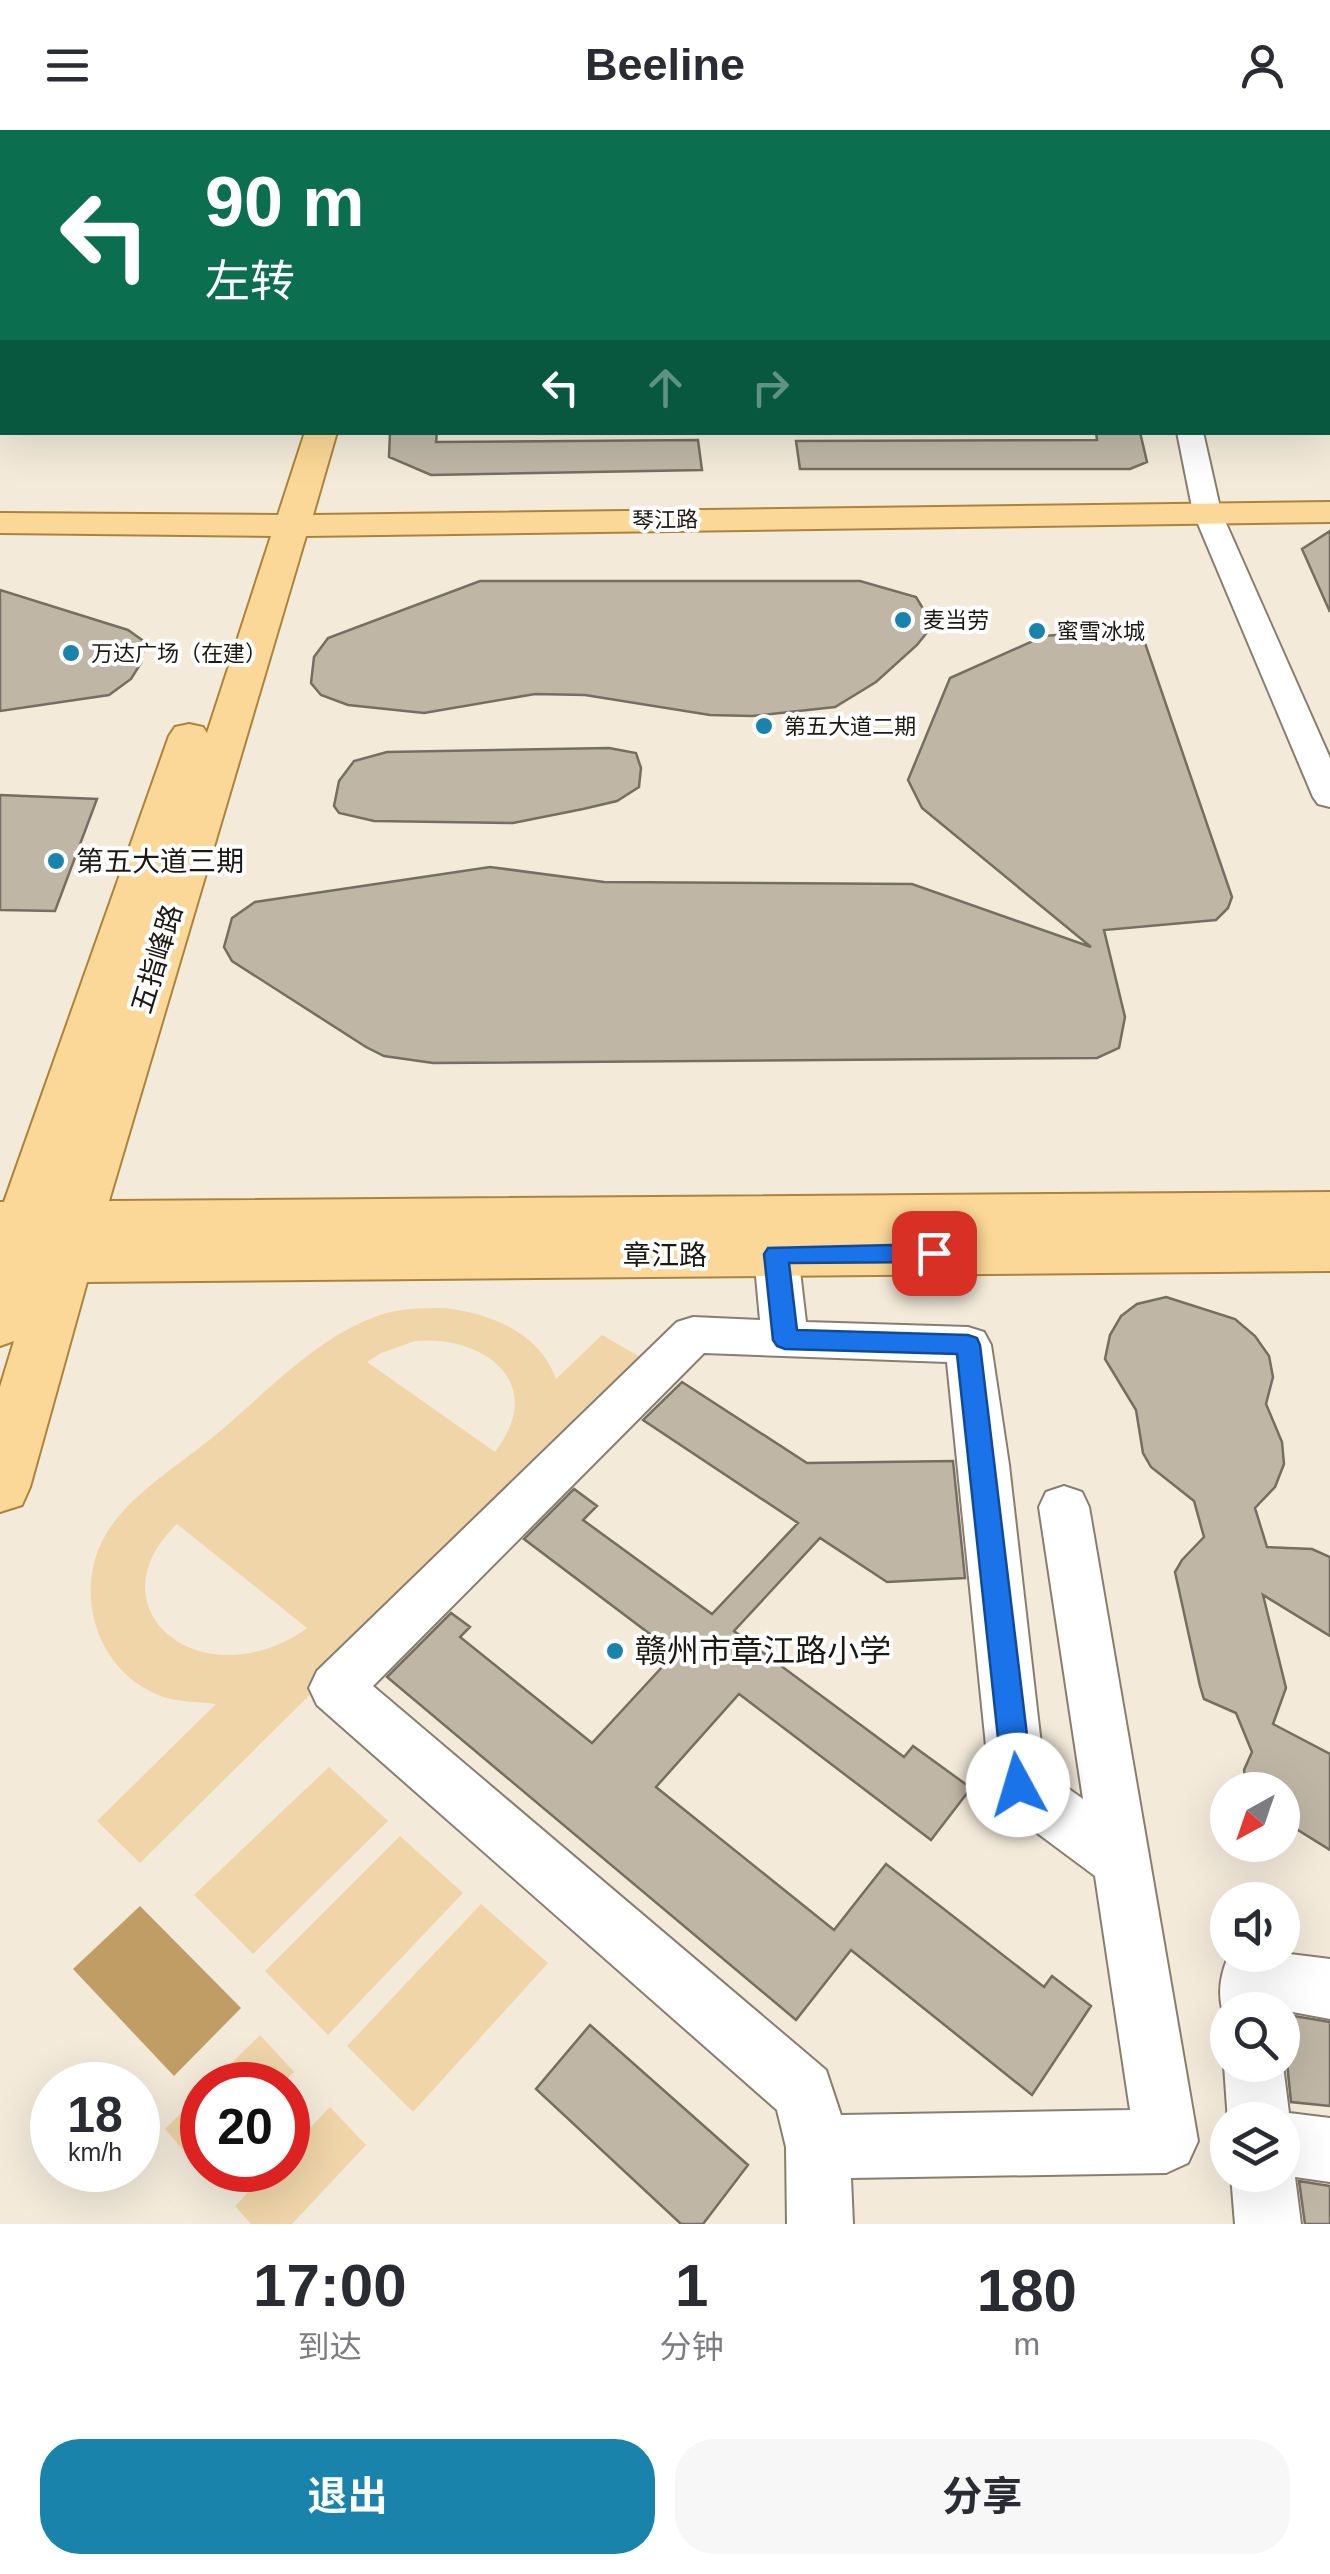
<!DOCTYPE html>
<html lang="zh">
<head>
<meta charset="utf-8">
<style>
  :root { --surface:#fff; --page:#f7f7f7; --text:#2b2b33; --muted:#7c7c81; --accent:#1983ac }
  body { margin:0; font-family:Arial,"Noto Sans SC",sans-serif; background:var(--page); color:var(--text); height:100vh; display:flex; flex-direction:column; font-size:38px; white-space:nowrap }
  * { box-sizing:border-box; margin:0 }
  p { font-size:32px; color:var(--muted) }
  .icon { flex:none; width:55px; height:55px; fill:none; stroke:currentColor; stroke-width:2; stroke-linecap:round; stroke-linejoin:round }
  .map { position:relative; height:2094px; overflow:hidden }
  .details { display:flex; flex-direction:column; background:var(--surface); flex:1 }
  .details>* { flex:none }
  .top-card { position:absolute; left:0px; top:0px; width:1330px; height:305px; box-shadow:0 10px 40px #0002; background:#0b6e4f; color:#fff; overflow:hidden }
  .needle { width:65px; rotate:220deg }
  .tools { position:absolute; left:1210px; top:1642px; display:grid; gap:20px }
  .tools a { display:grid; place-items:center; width:90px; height:90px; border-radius:50%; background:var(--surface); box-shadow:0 10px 40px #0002; font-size:50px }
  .speed { position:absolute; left:30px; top:1932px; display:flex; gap:20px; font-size:50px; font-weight:700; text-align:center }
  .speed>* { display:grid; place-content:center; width:130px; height:130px; border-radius:50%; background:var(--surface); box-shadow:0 10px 40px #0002; line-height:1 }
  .speed small { font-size:25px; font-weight:400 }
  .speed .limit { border:15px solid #d22; background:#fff; color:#111 }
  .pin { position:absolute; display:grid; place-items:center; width:85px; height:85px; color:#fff; margin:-42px; border-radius:20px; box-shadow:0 5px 15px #0006 }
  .me { position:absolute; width:110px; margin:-55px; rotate:354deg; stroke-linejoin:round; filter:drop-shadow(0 0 8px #0008) }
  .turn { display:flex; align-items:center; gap:35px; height:210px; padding:0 40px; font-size:45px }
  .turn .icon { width:130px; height:130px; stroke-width:2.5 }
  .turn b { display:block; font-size:70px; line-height:85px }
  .lanes { display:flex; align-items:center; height:95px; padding:0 40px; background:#0003; justify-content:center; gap:50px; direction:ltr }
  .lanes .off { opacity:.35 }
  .eta { display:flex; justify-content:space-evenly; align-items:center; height:170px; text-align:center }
  .eta b { font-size:60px; font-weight:700; line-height:70px }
  .cta { display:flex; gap:20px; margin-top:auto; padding:20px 40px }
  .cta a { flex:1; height:115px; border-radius:40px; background:var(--accent); color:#fff; font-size:40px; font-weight:700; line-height:115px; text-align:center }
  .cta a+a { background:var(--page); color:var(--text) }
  header { display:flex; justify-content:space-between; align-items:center; height:130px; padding:0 40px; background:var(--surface); font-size:45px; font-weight:700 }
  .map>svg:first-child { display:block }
  .green { fill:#efd5a8; fill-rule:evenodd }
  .water { fill:#bf9d64 }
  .building { fill:#bfb6a6; stroke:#766e60; stroke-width:2.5 }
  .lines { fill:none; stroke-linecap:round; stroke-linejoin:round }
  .minor-casing { stroke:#877e70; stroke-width:4 }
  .major-casing { stroke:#ab843c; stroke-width:4 }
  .minor { fill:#fff; fill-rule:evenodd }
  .major { fill:#fbd897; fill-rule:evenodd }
  .route { fill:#1a73e8; stroke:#114b97; stroke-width:2.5 }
  .poi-dot { fill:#1983ac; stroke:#fff; stroke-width:4 }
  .labels { text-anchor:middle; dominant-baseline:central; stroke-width:8; stroke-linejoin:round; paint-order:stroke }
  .far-street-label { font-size:22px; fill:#1c1913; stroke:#fff }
  .far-poi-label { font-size:22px; fill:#1c1913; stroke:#fff; text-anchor:start }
  .poi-label { font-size:28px; fill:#1c1913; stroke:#fff; text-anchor:start }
  .street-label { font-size:28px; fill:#1c1913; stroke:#fff }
  .near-poi-label { font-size:32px; fill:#1c1913; stroke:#fff; text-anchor:start }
</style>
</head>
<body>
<header><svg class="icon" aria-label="menu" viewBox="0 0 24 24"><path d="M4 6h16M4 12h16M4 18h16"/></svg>Beeline<svg class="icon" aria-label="person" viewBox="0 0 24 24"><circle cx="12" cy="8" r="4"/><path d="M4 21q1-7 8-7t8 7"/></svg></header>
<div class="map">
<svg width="1330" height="2094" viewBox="0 0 1330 2094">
  <rect width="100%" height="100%" fill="#f3eada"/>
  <path class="green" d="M445,1178C491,1184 539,1202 556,1249L602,1205L647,1231L140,1733L97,1691L216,1574C196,1571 175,1573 156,1564C95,1538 73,1460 106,1404C130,1364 178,1336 213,1307C263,1266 315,1208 377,1186C399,1178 422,1178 445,1178ZM415,1211C485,1205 548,1253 495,1322L367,1232L381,1223ZM177,1394L307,1498L306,1499C203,1571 88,1480 177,1394Z
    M329,1637L388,1691L253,1824L194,1765Z
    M400,1706L463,1763L328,1905L265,1841Z
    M481,1774L548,1833L413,1982L347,1916Z
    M260,1905L294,1942L281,1955H209Z
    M202,1962V2035L199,2038L165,1999Z
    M330,1977L366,2015L292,2094H251L235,2076L269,2040H288V2021Z"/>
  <path class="water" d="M140,1776L241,1878L174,1946L73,1839Z"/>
  <path class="building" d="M390,302H437L436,312L698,310L702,340L431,345L389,327Z
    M1096,302H1140L1147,332L1130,339H800L796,311L1097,310Z
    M1330,401V482L1302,419Z
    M480,451H860L916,467L933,495L917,515L876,552L835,577L752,586L710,585L585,565L535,564L424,583L348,575L321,565L311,553L314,527L328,508Z
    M0,460L128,500L145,512L141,533L131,549L109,565L0,581Z
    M1094,502L1140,506L1145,513L1232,767L1228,778L1216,790L1104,800L1125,887L1119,918L1097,928L433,933L384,926L366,917L232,831L224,817L232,788L255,772L490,737L604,752L912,754L1091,817L922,678L908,650L950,548L1044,506Z
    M609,618L636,623L641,638L639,657L617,671L583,679L513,693L374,691L339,683L334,676L339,651L354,631L387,622Z
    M0,665L97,669L55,781L0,780Z
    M1166,1167L1235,1189L1255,1206L1269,1226L1273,1247L1266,1274L1282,1312L1284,1334L1275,1357L1255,1378L1267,1417L1312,1419L1330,1427V1506L1263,1465L1286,1558L1273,1594L1330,1624V1720L1282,1690V1660H1247L1244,1640L1252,1622L1236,1583L1204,1569L1200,1556L1175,1442L1182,1430L1204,1407L1194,1371L1151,1337L1143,1323L1136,1280L1105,1229L1110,1205L1121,1186L1137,1174Z
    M682,1252L807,1333L953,1331L965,1448L887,1452L820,1408L734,1501L904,1627L913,1616L971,1658L931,1710L739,1564L656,1657L834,1800L886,1734L1044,1857L1052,1846L1091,1876L1032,1965L851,1820L796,1890L387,1547L451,1483L470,1497L460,1507L592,1613L675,1523L524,1409L574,1359L597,1376L583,1390L712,1484L798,1393L643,1290Z
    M1282,1884L1330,1892V1976L1291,1972Z
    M590,1895L748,2035L703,2094H681L536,1959Z
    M1299,2051L1330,2056V2094H1305Z"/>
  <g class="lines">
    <defs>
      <path id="minor" d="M1100,0H1120L1121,2H1101Z
        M0,140H2V154H0Z
        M1177,302H1203L1221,382L1330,628V677L1318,674L1313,667L1193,382Z
        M776,1107L792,1112L798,1124L806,1192L968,1197L984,1202L991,1215L1009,1335L1044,1641L1083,1669L1039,1377L1046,1362L1064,1356L1082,1362L1089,1377L1198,2011L1188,2033L1166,2043L851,2048L853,2094H787L786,2017L777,1980L317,1575L309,1558L317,1541L677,1192L693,1187L760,1190L754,1124L760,1112ZM704,1223L947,1232L990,1655L998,1674L1095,1746L1130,1980L841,1985L826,1940L373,1556Z
        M1282,1823L1330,1829V1889L1282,1880H1228V1896C1217,1872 1218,1851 1228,1827Z
        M1228,1927V1935H1282V1927L1289,1983L1330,1988V2052L1295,2047L1301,2094H1235L1231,2045H1282V1990L1228,1992L1224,1935Z"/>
      <path id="major" d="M374,0H398V2H374Z
        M305,302H337L313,385L1330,372V392L306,406L109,1071L1330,1062V1141L87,1152L30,1357L22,1375L0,1382V1257L14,1211L0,1216V1072H4L169,606L175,597L189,594L203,597L207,603L271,406L0,403V383L278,385Z"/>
    </defs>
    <use href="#minor" class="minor-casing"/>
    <use href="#major" class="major-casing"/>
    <use href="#minor" class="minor"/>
    <use href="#major" class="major"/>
  </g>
  <path class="route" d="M934,1114L946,1123L934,1132L789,1133L797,1200L968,1205L977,1208L980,1215L1033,1655L1029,1665L1018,1669L1008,1665L1003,1655L957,1224L785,1219L777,1216L773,1210L764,1124L768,1118Z"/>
  <g class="poi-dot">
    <circle cx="903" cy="490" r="10"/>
    <circle cx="1037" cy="501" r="10"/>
    <circle cx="71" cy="523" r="10"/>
    <circle cx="764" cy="596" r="10"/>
    <circle cx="56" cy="731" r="10"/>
    <circle cx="615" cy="1521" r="10"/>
  </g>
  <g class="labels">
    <g class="far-street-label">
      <text transform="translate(665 390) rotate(-1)">琴江路</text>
    </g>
    <g class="far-poi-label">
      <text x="923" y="490">麦当劳</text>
      <text x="1057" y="501">蜜雪冰城</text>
      <text x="91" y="523">万达广场（在建）</text>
      <text x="784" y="596">第五大道二期</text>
    </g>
    <g class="poi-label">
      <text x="76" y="731">第五大道三期</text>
    </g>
    <g class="street-label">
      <text transform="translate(157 829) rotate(-73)">五指峰路</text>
      <text x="665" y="1125">章江路</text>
    </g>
    <g class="near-poi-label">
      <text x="635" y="1521">赣州市章江路小学</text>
    </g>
  </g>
</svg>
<div class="tools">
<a><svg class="needle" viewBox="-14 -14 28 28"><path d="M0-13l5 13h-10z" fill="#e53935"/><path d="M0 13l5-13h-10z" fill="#7c7c81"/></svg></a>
<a><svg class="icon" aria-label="sound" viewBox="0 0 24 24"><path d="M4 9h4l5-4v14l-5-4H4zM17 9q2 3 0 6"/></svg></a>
<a><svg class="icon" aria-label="search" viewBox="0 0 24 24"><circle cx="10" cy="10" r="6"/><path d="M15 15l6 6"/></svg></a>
<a><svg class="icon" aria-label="layers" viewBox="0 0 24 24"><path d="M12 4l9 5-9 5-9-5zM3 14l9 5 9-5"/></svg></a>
</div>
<div class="speed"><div>18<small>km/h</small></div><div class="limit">20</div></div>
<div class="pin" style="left:934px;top:1123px;background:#d93025"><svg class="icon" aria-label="arrive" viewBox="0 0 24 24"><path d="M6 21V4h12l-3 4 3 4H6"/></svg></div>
<svg class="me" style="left:1018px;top:1655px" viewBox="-20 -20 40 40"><circle r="19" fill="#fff"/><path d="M0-13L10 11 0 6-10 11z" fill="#1a73e8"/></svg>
<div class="top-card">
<div class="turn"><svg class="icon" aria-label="left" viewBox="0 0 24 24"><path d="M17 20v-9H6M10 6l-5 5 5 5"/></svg><div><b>90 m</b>左转</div></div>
<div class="lanes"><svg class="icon" aria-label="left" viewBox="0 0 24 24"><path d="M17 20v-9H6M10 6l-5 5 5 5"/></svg><svg class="icon off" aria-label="ahead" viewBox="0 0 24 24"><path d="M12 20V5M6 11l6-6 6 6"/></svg><svg class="icon off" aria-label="right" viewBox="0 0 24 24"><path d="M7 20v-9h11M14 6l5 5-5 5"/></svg></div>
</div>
</div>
<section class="details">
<div class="eta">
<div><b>17:00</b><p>到达</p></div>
<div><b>1</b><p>分钟</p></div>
<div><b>180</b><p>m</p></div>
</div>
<div class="cta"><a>退出</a><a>分享</a></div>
</section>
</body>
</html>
